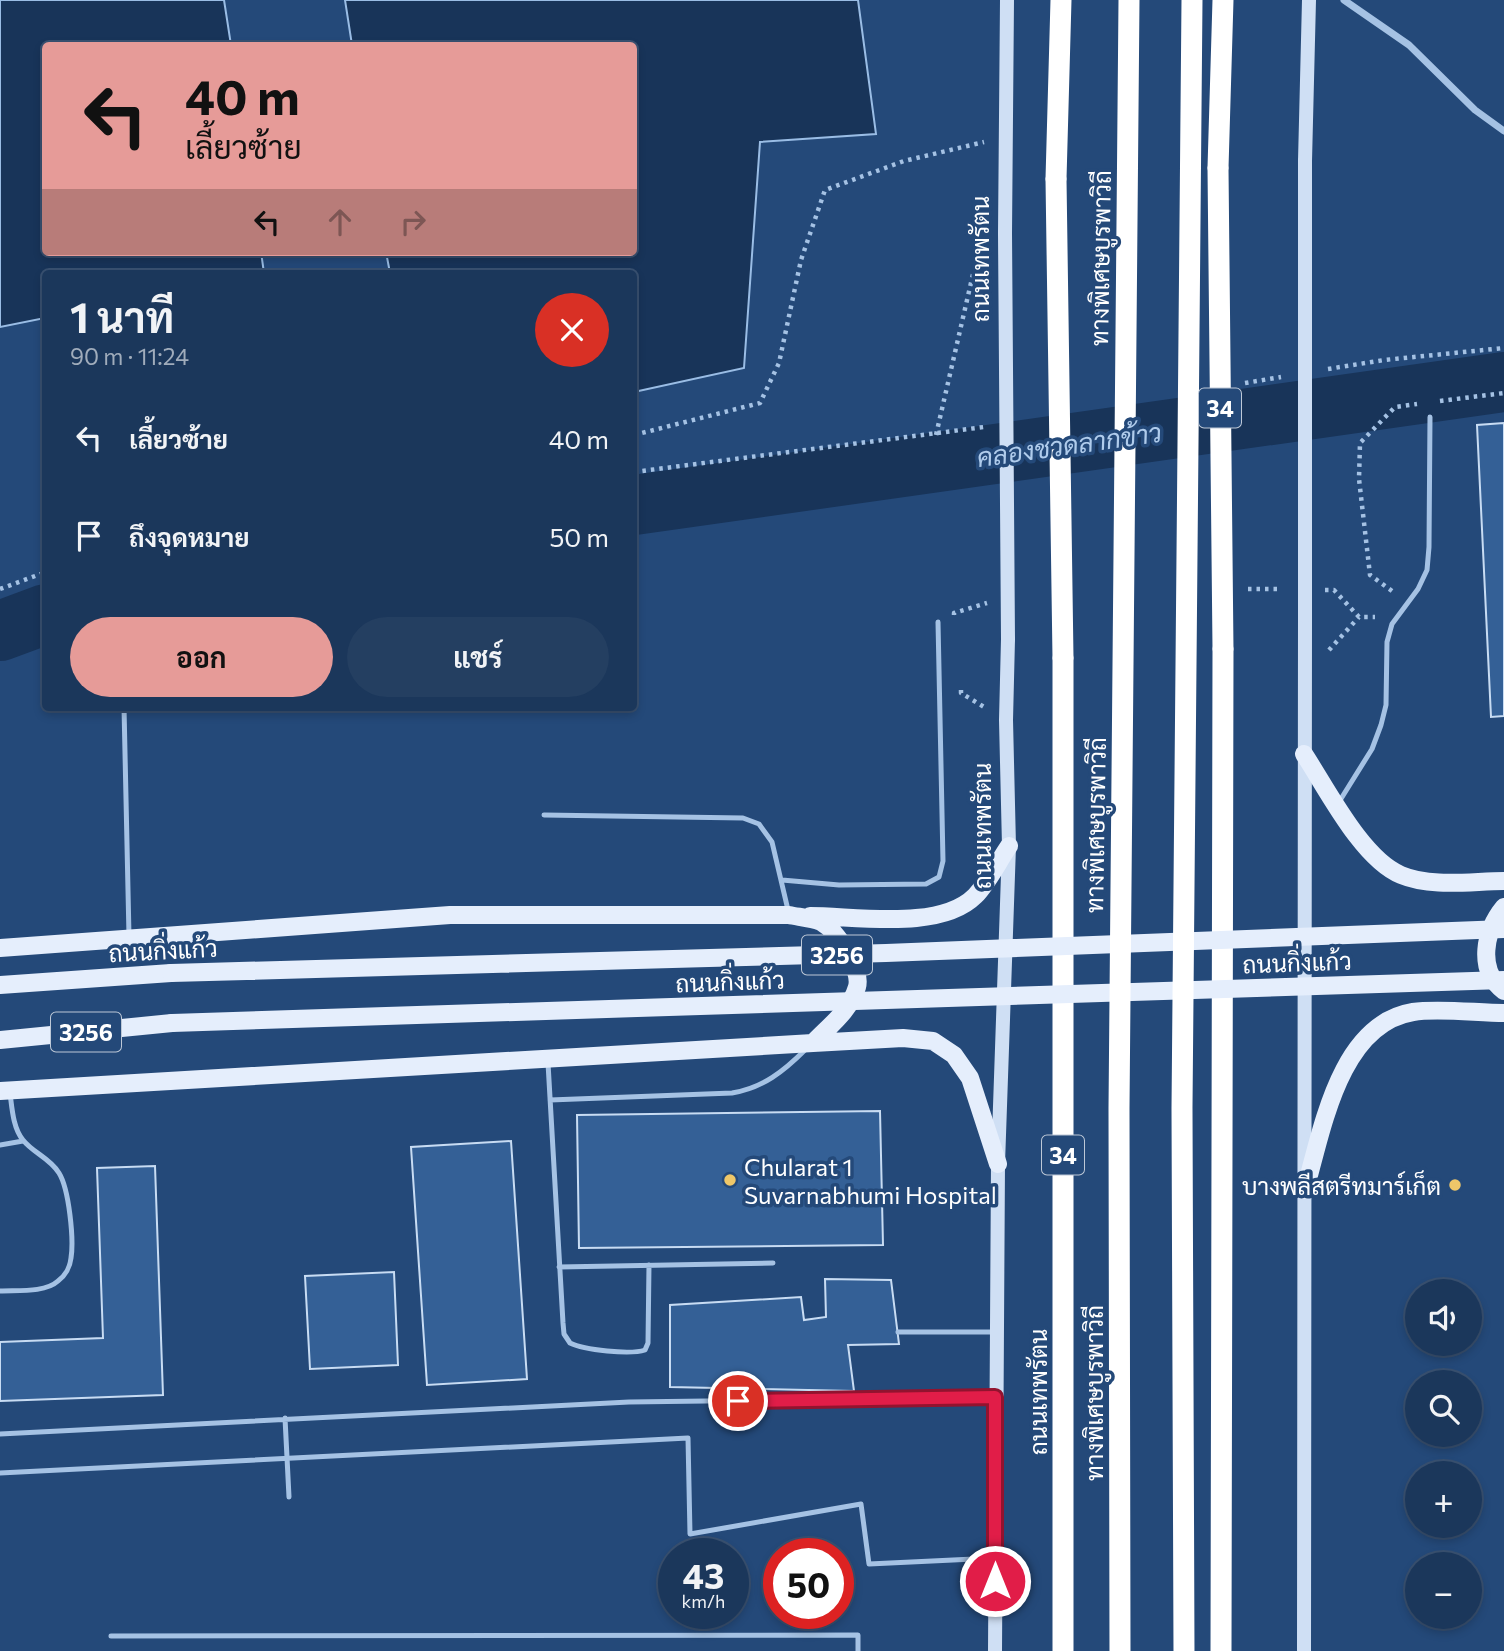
<!DOCTYPE html>
<html lang="th">
<head>
<meta charset="utf-8">
<style>
  :root { --surface:#1b375b; --page:#243f61; --text:#f1f3f6; --muted:#a0acbb; --line:#395171; --accent:#e69b98 }
  body { margin:0; font-family:Commissioner,Sarabun,sans-serif; background:var(--page); color:var(--text); height:100vh; display:flex; flex-direction:column; font-size:26px; white-space:nowrap }
  * { box-sizing:border-box; margin:0 }
  p { font-size:23px; color:var(--muted) }
  .icon { flex:none; width:38px; height:38px; fill:none; stroke:currentColor; stroke-width:2; stroke-linecap:round; stroke-linejoin:round }
  .map { position:relative; flex:1; overflow:hidden }
  .sheet { position:absolute; left:42px; top:270px; width:595px; height:441px; display:flex; flex-direction:column; background:var(--surface); border-radius:7px; box-shadow:0 4px 10px #0003,0 0 0 2px var(--line) }
  .sheet>* { flex:none }
  .hud { position:absolute; left:42px; top:42px; width:595px; height:214px; border-radius:7px; box-shadow:0 4px 10px #0003,0 0 0 2px var(--line); background:#e69b98; color:#111; overflow:hidden }
  .tools { position:absolute; left:1405px; top:1279px; display:grid; gap:14px }
  .tools a { display:grid; place-items:center; width:77px; height:77px; border-radius:50%; background:var(--surface); box-shadow:0 4px 10px #0003,0 0 0 2px var(--line); font-size:35px }
  .speed { position:absolute; left:658px; top:1538px; display:flex; gap:14px; font-size:35px; font-weight:700; text-align:center }
  .speed>* { display:grid; place-content:center; width:91px; height:91px; border-radius:50%; background:var(--surface); box-shadow:0 4px 10px #0003,0 0 0 2px var(--line); line-height:1 }
  .speed small { font-size:18px; font-weight:400 }
  .speed .limit { border:10px solid #d22; background:#fff; color:#111 }
  .pin { position:absolute; display:grid; place-items:center; width:60px; height:60px; color:#fff; margin:-30px; border:4px solid #fff; border-radius:50%; box-shadow:0 2px 7px #0007 }
  .me { position:absolute; width:77px; margin:-38px; rotate:0deg; stroke-linejoin:round; filter:drop-shadow(0 0 5px #0008) }
  .turn { display:flex; align-items:center; gap:24px; height:147px; padding:0 28px; font-size:32px }
  .turn .icon { width:91px; height:91px; stroke-width:2.5 }
  .turn b { display:block; font-size:49px; line-height:60px }
  .lanes { display:flex; align-items:center; height:66px; padding:0 28px; background:#0003; justify-content:center; gap:35px; direction:ltr }
  .lanes .off { opacity:.35 }
  .round { display:grid; place-items:center; flex:none; width:74px; height:74px; border-radius:37px; background:var(--page) }
  .summary { display:flex; align-items:center; justify-content:space-between; height:119px; padding:0 28px }
  h1 { font-size:42px; font-weight:700; line-height:52px }
  .primary-button { display:flex; gap:14px; margin-top:auto; padding:14px 28px }
  .primary-button a { flex:1; height:80px; border-radius:42px; background:var(--accent); color:#111; font-size:28px; font-weight:700; line-height:80px; text-align:center }
  .primary-button a+a { background:var(--page); color:var(--text) }
  ul { padding:0; list-style:none }
  li { display:flex; align-items:center; gap:21px; height:98px; padding:0 28px }
  li div { flex:1 }
  li b { display:block; font-size:26px }
  li em { font-style:normal }
  .map>svg:first-child { display:block }
  .water { fill:#183459; stroke:#9abde5; stroke-width:2 }
  .lines { fill:none; stroke-linecap:round; stroke-linejoin:round }
  .river { stroke:#183459; stroke-width:60 }
  .building { fill:#346096; stroke:#c8dcf3; stroke-width:2 }
  .path { stroke:#a5c2e4; stroke-width:4.5; stroke-dasharray:3.5 5; stroke-linecap:butt }
  .lane { stroke:#a5c2e4; stroke-width:5 }
  .street { stroke:#a5c2e4; stroke-width:7 }
  .secondary { stroke:#cfdff4; stroke-width:14 }
  .primary { stroke:#e5eefc; stroke-width:18 }
  .highway { stroke:#fff; stroke-width:21 }
  .secondary-bridge { stroke:#cfdff4; stroke-width:14 }
  .primary-bridge { stroke:#e5eefc; stroke-width:18 }
  .highway-bridge { stroke:#fff; stroke-width:21 }
  .route-casing { stroke:#92132f; stroke-width:18 }
  .route { stroke:#e11d48; stroke-width:12 }
  .poi-dot { fill:#eec769; stroke:#244979; stroke-width:2.5 }
  .labels { text-anchor:middle; dominant-baseline:central; stroke-width:7; stroke-linejoin:round; paint-order:stroke }
  .shield { fill:#244979; stroke:#bdc8d7; stroke-width:2 }
  .shield-label { font-size:23px; font-weight:bold; fill:#fff }
  .street-label { font-size:24px; fill:#fff; stroke:#244979 }
  .poi-label { font-size:24px; fill:#fff; stroke:#244979; text-anchor:start }
  .water-label { font-size:26px; font-style:italic; fill:#b0ccec; stroke:#244979 }
</style>
</head>
<body>
<div class="map">
<svg width="1504" height="1651" viewBox="0 0 1504 1651">
  <rect width="100%" height="100%" fill="#244979"/>
  <path class="water" d="M0,0H224L231,45L46,46V252H261L264,273H46L45,318L0,327Z
    M345,0H858L876,134L760,142L744,368L634,392V273H390L386,252H634V46L352,45Z"/>
  <g class="lines">
    <path class="river" d="M634,505L1504,382
      M0,631L46,614"/>
  </g>
  <path class="building" d="M1504,423V716L1491,717L1477,425Z
    M880,1111L883,1245L579,1248L577,1115Z
    M511,1141L527,1379L427,1385L411,1147Z
    M155,1166L163,1395L0,1401V1342L103,1338L97,1168Z
    M394,1272L398,1365L310,1369L305,1276Z
    M825,1279L891,1280L899,1344L848,1345L854,1391L670,1387V1305L801,1297L804,1320L826,1317Z"/>
  <g class="lines">
    <path class="path" d="M1328,369L1384,360L1504,348
      M1245,383L1281,377
      M1440,401L1504,393
      M634,435L760,403L779,363L801,260L825,190L904,161L984,142
      M936,435L979,248
      M634,472L984,427
      M0,589L46,572
      M1248,589H1282
      M1325,590H1334L1359,617H1375
      M1392,591L1370,575L1359,479L1360,443L1395,407L1417,404
      M954,615V613L987,603
      M1329,650L1359,617
      M961,690V693L984,707"/>
    <path class="lane" d="M124,707L129,936
      M1339,802L1372,749L1381,725L1386,705L1387,642L1392,624L1418,589L1427,570L1429,547L1430,417
      M544,815L743,818L759,824L772,842L788,910
      M782,880L839,885L926,884L939,877L943,861L938,622
      M548,1063L563,1323L564,1334L570,1343C584,1350 630,1355 645,1350L648,1343L649,1265
      M550,1100L732,1093C763,1088 784,1071 806,1049
      M0,1145L23,1141
      M559,1267L773,1263
      M0,1291C17,1290 45,1293 58,1281C65,1276 70,1267 71,1258C74,1239 69,1189 59,1173C50,1158 33,1153 23,1140C13,1128 12,1108 10,1093
      M898,1332H996
      M285,1418L289,1497
      M0,1434L629,1402L994,1397
      M0,1473L688,1438L690,1534L861,1504L869,1564L995,1558
      M111,1636L858,1635V1651"/>
    <path class="street" d="M1344,0L1409,45L1475,110L1504,131"/>
    <path class="secondary" d="M1305,161L1309,0
      M1005,233L1007,0
      M995,1651L998,1164L1009,846L1006,720L1008,639
      M1304,1651L1305,616"/>
    <path class="primary" d="M1304,754C1327,789 1362,859 1401,875C1432,888 1472,881 1504,881
      M1504,907C1485,930 1476,970 1504,991
      M810,916C856,916 940,931 975,896C988,883 998,862 1009,846
      M0,948L450,915H789C798,917 813,918 821,922C837,931 862,969 857,987C850,1011 829,1026 813,1043L0,1091
      M0,985L171,973
      M0,1040L172,1023
      M813,1043L903,1038L933,1041L954,1055L970,1078L998,1164
      M1305,1190C1322,1131 1339,1024 1413,1012C1438,1008 1478,1013 1504,1013"/>
    <path class="highway" d="M1218,168L1223,0
      M1056,179L1061,0
      M1063,658V1651
      M1221,1651L1223,649"/>
    <path class="secondary-bridge" d="M1005,233L1008,639
      M1305,616V161"/>
    <path class="primary-bridge" d="M171,973L886,953L1504,929
      M172,1023L1504,980"/>
    <path class="highway-bridge" d="M1218,168L1223,649
      M1056,179L1063,658
      M1120,1651L1119,1108L1129,0
      M1184,1651L1182,1108L1192,0"/>
  </g>
  <g class="lines">
    <defs>
      <path id="route" d="M738,1401L995,1397V1581"/>
    </defs>
    <use href="#route" class="route-casing"/>
    <use href="#route" class="route"/>
  </g>
  <g class="poi-dot">
    <circle cx="730" cy="1180" r="7"/>
    <circle cx="1455" cy="1185" r="7"/>
  </g>
  <g class="labels">
    <g class="shield">
      <rect x="1199" y="388.5" width="42" height="39" rx="5"/>
      <rect x="802" y="935.5" width="70" height="39" rx="5"/>
      <rect x="51" y="1012.5" width="70" height="39" rx="5"/>
      <rect x="1042" y="1135.5" width="42" height="39" rx="5"/>
    </g>
    <g class="shield-label">
      <text x="1220" y="408">34</text>
      <text x="837" y="955">3256</text>
      <text x="86" y="1032">3256</text>
      <text x="1063" y="1155">34</text>
    </g>
    <g class="street-label">
      <text transform="translate(1100 258) rotate(-89)">ทางพิเศษบูรพาวิถี</text>
      <text transform="translate(979 259) rotate(-90)">ถนนเทพรัตน</text>
      <text transform="translate(1095 825) rotate(-89)">ทางพิเศษบูรพาวิถี</text>
      <text transform="translate(981 826) rotate(-90)">ถนนเทพรัตน</text>
      <text transform="translate(163 950) rotate(-3)">ถนนกิ่งแก้ว</text>
      <text transform="translate(1297 962) rotate(-2)">ถนนกิ่งแก้ว</text>
      <text transform="translate(730 981) rotate(-2)">ถนนกิ่งแก้ว</text>
      <text transform="translate(1037 1392) rotate(-90)">ถนนเทพรัตน</text>
      <text transform="translate(1093 1393) rotate(-90)">ทางพิเศษบูรพาวิถี</text>
    </g>
    <g class="poi-label">
      <text x="744" y="1166">Chularat 1<tspan x="744" dy="28">Suvarnabhumi Hospital</tspan></text>
      <text x="1441" y="1185" text-anchor="end">บางพลีสตรีทมาร์เก็ต</text>
    </g>
    <g class="water-label">
      <text transform="translate(1069 444) rotate(-8)">คลองชวดลากข้าว</text>
    </g>
  </g>
</svg>
<div class="tools">
<a><svg class="icon" aria-label="sound" viewBox="0 0 24 24"><path d="M4 9h4l5-4v14l-5-4H4zM17 9q2 3 0 6"/></svg></a>
<a><svg class="icon" aria-label="search" viewBox="0 0 24 24"><circle cx="10" cy="10" r="6"/><path d="M15 15l6 6"/></svg></a>
<a>+</a>
<a>−</a>
</div>
<div class="speed"><div>43<small>km/h</small></div><div class="limit">50</div></div>
<div class="pin" style="left:738px;top:1401px;background:#d93025"><svg class="icon" aria-label="arrive" viewBox="0 0 24 24"><path d="M6 21V4h12l-3 4 3 4H6"/></svg></div>
<svg class="me" style="left:995px;top:1581px" viewBox="-20 -20 40 40"><circle r="17" fill="#e11d48" stroke="#fff" stroke-width="3"/><path d="M0-11L8 9 0 5-8 9z" fill="#fff"/></svg>
<div class="hud">
<div class="turn"><svg class="icon" aria-label="left" viewBox="0 0 24 24"><path d="M17 20v-9H6M10 6l-5 5 5 5"/></svg><div><b>40 m</b>เลี้ยวซ้าย</div></div>
<div class="lanes"><svg class="icon" aria-label="left" viewBox="0 0 24 24"><path d="M17 20v-9H6M10 6l-5 5 5 5"/></svg><svg class="icon off" aria-label="ahead" viewBox="0 0 24 24"><path d="M12 20V5M6 11l6-6 6 6"/></svg><svg class="icon off" aria-label="right" viewBox="0 0 24 24"><path d="M7 20v-9h11M14 6l5 5-5 5"/></svg></div>
</div>
<section class="sheet">
<div class="summary"><div><h1>1 นาที</h1><p>90 m · 11:24</p></div><a class="round" style="background:#d93025;color:#fff"><svg class="icon" aria-label="close" viewBox="0 0 24 24"><path d="M6 6l12 12M18 6L6 18"/></svg></a></div>
<ul>
<li><svg class="icon" aria-label="left" viewBox="0 0 24 24"><path d="M17 20v-9H6M10 6l-5 5 5 5"/></svg><div><b>เลี้ยวซ้าย</b></div><em>40 m</em></li>
<li><svg class="icon" aria-label="arrive" viewBox="0 0 24 24"><path d="M6 21V4h12l-3 4 3 4H6"/></svg><div><b>ถึงจุดหมาย</b></div><em>50 m</em></li>
</ul>
<div class="primary-button"><a>ออก</a><a>แชร์</a></div>
</section>
</div>
</body>
</html>
